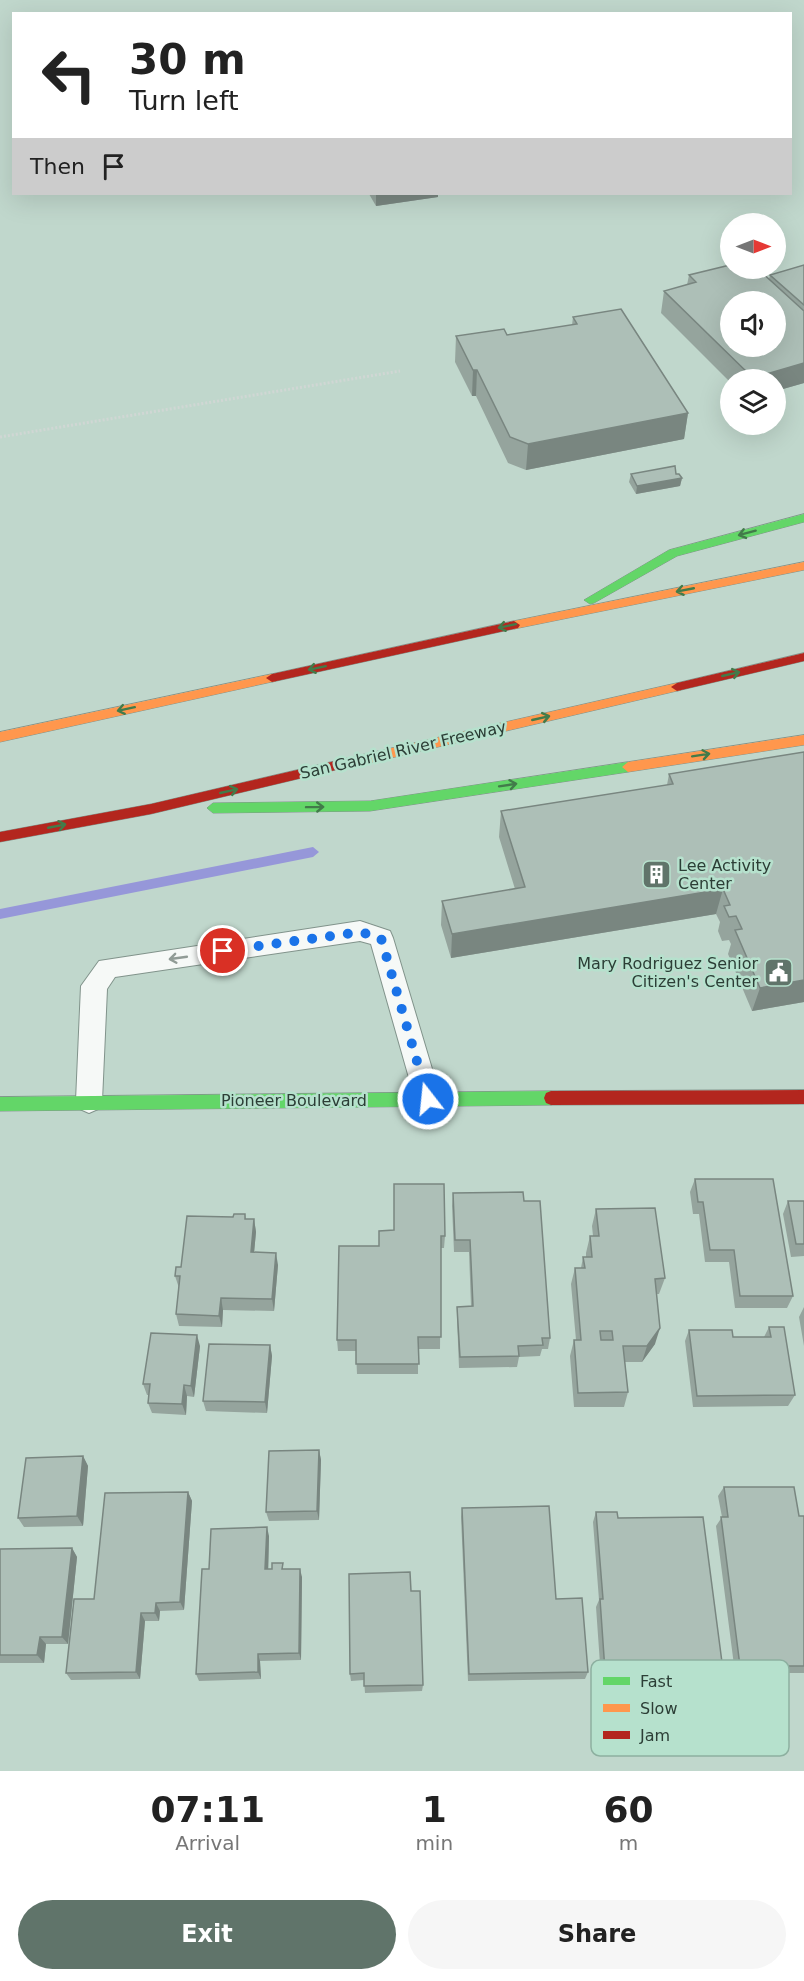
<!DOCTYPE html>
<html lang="en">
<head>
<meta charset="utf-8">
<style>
  :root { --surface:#fff; --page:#f6f6f6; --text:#222; --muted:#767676; --accent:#60746a }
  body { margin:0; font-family:"DejaVu Sans",sans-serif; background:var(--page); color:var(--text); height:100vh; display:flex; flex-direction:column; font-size:22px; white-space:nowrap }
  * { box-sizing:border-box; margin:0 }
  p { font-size:20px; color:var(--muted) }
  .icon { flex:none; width:33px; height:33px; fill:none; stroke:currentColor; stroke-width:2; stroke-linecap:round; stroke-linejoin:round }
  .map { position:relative; height:1771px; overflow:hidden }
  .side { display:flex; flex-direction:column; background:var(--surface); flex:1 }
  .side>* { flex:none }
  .hud { position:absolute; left:12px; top:12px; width:780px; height:183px; border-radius:0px; box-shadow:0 6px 24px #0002; background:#fff; color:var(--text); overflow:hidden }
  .needle { width:39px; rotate:90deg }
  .controls { position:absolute; left:720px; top:213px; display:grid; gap:12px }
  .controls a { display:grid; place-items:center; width:66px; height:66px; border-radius:50%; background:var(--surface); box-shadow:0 6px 24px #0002; font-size:30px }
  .pin { position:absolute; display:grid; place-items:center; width:51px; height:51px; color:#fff; margin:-26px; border:3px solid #fff; border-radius:50%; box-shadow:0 2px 6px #0007 }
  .me { position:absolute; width:66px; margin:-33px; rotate:344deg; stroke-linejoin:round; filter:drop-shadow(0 0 4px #0008) }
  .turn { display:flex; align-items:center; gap:21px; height:126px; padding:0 18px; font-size:27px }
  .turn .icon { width:78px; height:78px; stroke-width:2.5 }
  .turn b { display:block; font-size:42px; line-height:51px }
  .then { display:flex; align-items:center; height:57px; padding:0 18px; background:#0003; gap:12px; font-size:22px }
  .eta { display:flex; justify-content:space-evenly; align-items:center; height:102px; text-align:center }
  .eta b { font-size:36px; font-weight:700; line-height:42px }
  .cta { display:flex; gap:12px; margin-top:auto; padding:12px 18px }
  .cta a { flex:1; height:69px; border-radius:36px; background:var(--accent); color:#fff; font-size:24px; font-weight:700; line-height:69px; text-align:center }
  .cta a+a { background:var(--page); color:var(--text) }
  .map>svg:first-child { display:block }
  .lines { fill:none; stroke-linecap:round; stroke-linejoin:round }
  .stream { fill:#9697d9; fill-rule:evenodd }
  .lane-casing { stroke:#81938b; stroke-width:2 }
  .fast-casing { stroke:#81938b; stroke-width:1 }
  .slow-casing { stroke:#81938b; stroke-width:1 }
  .jam-casing { stroke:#81938b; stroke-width:1 }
  .path { stroke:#d0d7d4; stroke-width:3; stroke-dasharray:2 2; stroke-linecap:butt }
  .lane { fill:#f6f9f7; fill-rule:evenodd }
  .fast { fill:#63d668; fill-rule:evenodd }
  .slow { fill:#ff974d; fill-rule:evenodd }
  .jam { fill:#b3261e; fill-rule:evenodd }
  .wall { fill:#95a49d }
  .shaded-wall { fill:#798680 }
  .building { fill:#adbfb7; stroke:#798680; stroke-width:1.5; fill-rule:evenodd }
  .oneway { stroke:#427b4a }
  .oneway2 { stroke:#919c96 }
  .route { stroke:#1a73e8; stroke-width:10; stroke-dasharray:0 18 }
  .labels { text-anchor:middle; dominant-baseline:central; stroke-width:5; stroke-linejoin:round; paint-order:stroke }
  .street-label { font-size:16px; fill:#2c3e36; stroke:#b6e1cd }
  .poi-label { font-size:16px; fill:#2c3e36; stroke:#b6e1cd; text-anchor:start }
  .key { fill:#b6e1cd; stroke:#8db0a0; stroke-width:1.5 }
  .key-label { font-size:16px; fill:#2c3e36 }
</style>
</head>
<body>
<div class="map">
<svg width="804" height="1771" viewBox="0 0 804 1771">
  <rect width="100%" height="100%" fill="#c0d7cc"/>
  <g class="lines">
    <path class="stream" d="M313,847L319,852L313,857L0,919V909Z"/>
    <defs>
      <path id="lane" d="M360,921L390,931L393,938L441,1099L437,1107L428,1111L419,1107L415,1099L371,944L360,941L115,977L107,989L102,1101L98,1109L89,1113L80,1109L76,1101L81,986L99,961Z"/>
      <path id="fast" d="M804,514V522L677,556L594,603L590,604L584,600L669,550Z
        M628,762L634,767L628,772L370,811L213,813L207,808L213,803L370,801Z
        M551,1091L556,1093L558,1098L556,1103L551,1105L0,1111V1097Z"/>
      <path id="slow" d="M804,562V570L514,629L508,625L514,621Z
        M272,674L278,678L276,681L0,742V732Z
        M677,683L681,684L683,687L681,690L344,769L338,764L344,759Z
        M804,735V745L628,772L622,767L628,762Z"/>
      <path id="jam" d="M514,621L520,625L518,628L272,682L266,678L272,674Z
        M804,653V661L677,691L671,687L677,683Z
        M344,759L348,761L350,764L348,767L151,814L0,842V832L151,804Z
        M804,1090V1104L551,1105L546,1103L544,1098L546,1093L551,1091Z"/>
    </defs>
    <use href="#lane" class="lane-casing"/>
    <use href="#fast" class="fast-casing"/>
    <use href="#slow" class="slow-casing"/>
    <use href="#jam" class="jam-casing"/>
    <path class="path" d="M0,437L400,371"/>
    <use href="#lane" class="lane"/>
    <use href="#fast" class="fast"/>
    <use href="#slow" class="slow"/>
    <use href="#jam" class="jam"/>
  </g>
  <path class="wall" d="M369,194H444H438V197L376,206Z
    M804,265V383L776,391V380H730V382L661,313L664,291L687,285L689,275L749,271L769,279L770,275Z
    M573,317L688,413L684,439L526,470L508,463L476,396H472L455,362L456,336L507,335L572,325Z
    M631,474H676L682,478L680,486L636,494L629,482Z
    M804,752V1002L752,1011L728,954L731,944L729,940L722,941L718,931L720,922L716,914L451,958L441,925L442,901L515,889L499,837L501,811L667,785L669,774Z
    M695,1179L793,1296L787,1308H735L729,1262H705L699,1214H693L690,1192Z
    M453,1193L524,1201L550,1338L548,1349H542L540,1356L519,1357L517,1367L459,1368L457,1318V1307L471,1306L469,1252H454L452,1206Z
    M788,1201H804V1256L791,1257L783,1214Z
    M596,1209L665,1278L659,1294H657L655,1344L642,1362H625L628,1392L624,1407H574L570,1356L574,1340H576L571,1284L575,1268H581L583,1257H586V1253L590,1236H593L592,1226Z
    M245,1214L246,1219H254L256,1232L254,1252L278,1265L274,1311L223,1310L222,1327L179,1326L176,1314L179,1288L175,1276L181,1267L233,1217Z
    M379,1231L445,1236L444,1248H441L440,1349H418V1374H357L356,1351H338L337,1340L379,1246Z
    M804,1307V1346L799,1317Z
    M769,1327L795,1395L788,1406L693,1407L685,1341L689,1330L733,1337H764Z
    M270,1345L272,1356L267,1413L206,1411L203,1401Z
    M200,1346L194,1397L187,1396L186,1415L152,1413L148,1403L149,1395H147L143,1384Z
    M319,1450L321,1460L319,1520L269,1521L266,1512Z
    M83,1456L88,1466L83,1526L24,1527L18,1518Z
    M724,1487L799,1516H804V1673H735L716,1526L722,1517L718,1496Z
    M188,1492L192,1501L184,1610L160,1611L159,1621H145L140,1679L71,1680L66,1673L94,1599Z
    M462,1508L556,1599L588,1672L585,1679L468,1681L461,1517Z
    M596,1512L618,1518L723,1670L718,1677L601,1678L596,1607L599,1600L593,1522Z
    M269,1536L268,1569H284L302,1577L301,1660L260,1661L261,1679L199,1681L196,1674L209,1569Z
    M72,1548L77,1557L68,1644H46L44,1663H0V1549Z
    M411,1591L423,1685L422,1691L365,1693L364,1680L351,1681L350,1674Z"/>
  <path class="shaded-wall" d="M376,194H444H438V197L376,206Z
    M804,363V383L776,391V380H752L753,378Z
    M473,370H477L476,396H472Z
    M688,413L684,439L526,470L528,444Z
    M682,478L680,486L636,494L637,486Z
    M723,889L716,914L451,958L452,934Z
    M804,980V1002L752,1011L760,988Z
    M254,1219L256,1232L253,1264L251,1252Z
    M276,1253L278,1265L274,1311L272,1299Z
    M221,1298L223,1310L222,1327L219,1316Z
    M660,1328L655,1344L642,1362L647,1346Z
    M197,1335L200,1346L194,1397L191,1386Z
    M270,1345L272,1356L267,1413L265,1402Z
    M184,1385L187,1396L186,1415L182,1404Z
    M319,1450L321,1460L319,1520L317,1511Z
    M83,1456L88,1466L83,1526L77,1516Z
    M188,1492L192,1501L184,1610L180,1602Z
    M267,1527L269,1536L268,1578L265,1569Z
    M72,1548L77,1557L68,1644L62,1637Z
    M300,1569L302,1577L301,1660L299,1653Z
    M156,1603L160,1611L159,1621L155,1613Z
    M141,1613L145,1621L140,1679L136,1672Z
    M40,1637L46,1644L44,1663L37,1655Z
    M258,1654L260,1661L261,1679L258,1672Z"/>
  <path class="building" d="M730,265V268H746L749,271L758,269L804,311V363L753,378L664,291L696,282L689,275ZM730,302H776V346H730Z
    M804,265V305L770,275Z
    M621,309L688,413L528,444L510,437L477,370H473L456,336L504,329L507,335L577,324L573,317Z
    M675,466L676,474H679L682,478L637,486L631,474Z
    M804,752V980L760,988L735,930L742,929L736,916L729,917L724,906L730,905L723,889L452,934L442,901L525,887L501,811L673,784L669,774Z
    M695,1179H773L793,1296H740L734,1250H710L703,1202H698Z
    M394,1184H444L445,1236H441V1337H418L419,1364H356V1340H337L339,1246H379V1231L394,1230Z
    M523,1192L524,1201H540L550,1338H542L543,1345L518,1346L519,1356L460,1357L457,1307L473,1306L470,1240H455L453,1193Z
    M788,1201H804V1244H796Z
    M655,1208L665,1278L655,1279L660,1328L647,1346H623L628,1392L578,1393L574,1340H581L575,1268H585L583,1257H592L590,1236H599L596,1209ZM600,1331H612L613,1340H601Z
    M234,1214H245V1219H254L251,1252L276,1253L272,1299L221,1298L219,1316L176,1314L180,1276H175L176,1267H181L187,1216L233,1217Z
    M769,1327H784L795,1395L697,1396L689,1330H732L733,1337H771Z
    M151,1333L197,1335L191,1386L184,1385L182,1404L148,1403L150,1384H143Z
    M209,1344L270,1345L265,1402L203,1401Z
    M319,1450L317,1511L266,1512L269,1451Z
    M83,1456L77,1516L18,1518L26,1458Z
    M724,1487H794L799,1516H804V1666H740L721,1517H728Z
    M188,1492L180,1602L156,1603L155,1613H141L136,1672L66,1673L74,1599H94L105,1493Z
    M549,1506L556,1599L582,1598L588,1672L469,1674L462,1508Z
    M596,1512H617L618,1518L703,1517L723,1670L605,1671L600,1599H603Z
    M267,1527L265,1569H272V1563H283L282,1569H300L299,1653L258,1654V1672L196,1674L202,1569H209L211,1529Z
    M72,1548L62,1637H40L37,1655H0V1549Z
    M410,1572L411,1591H420L423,1685L364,1686V1673L350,1674L349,1574Z"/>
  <defs><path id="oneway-shaft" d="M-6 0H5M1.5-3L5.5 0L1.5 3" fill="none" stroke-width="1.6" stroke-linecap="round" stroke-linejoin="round" transform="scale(1.5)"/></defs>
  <g class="oneway">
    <use href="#oneway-shaft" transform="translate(747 533) rotate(165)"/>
    <use href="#oneway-shaft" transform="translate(685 590) rotate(169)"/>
    <use href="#oneway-shaft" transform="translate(507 626) rotate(168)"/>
    <use href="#oneway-shaft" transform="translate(317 668) rotate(168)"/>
    <use href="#oneway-shaft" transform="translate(731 674) rotate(-13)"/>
    <use href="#oneway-shaft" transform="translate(126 709) rotate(168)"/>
    <use href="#oneway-shaft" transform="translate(541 718) rotate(-13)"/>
    <use href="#oneway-shaft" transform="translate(701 755) rotate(-9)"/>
    <use href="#oneway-shaft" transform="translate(508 785) rotate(-9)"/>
    <use href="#oneway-shaft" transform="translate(229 791) rotate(-13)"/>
    <use href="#oneway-shaft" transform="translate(315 807) rotate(-1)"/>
    <use href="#oneway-shaft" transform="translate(57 826) rotate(-11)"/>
  </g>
  <use class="oneway2" href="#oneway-shaft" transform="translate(178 958) rotate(172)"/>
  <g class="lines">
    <path class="route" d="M223,951L360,932L381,938L428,1099"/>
  </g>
  <defs>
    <symbol id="building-square" viewBox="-11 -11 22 22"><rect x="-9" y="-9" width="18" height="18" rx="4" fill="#60746a" stroke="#b6e1cd"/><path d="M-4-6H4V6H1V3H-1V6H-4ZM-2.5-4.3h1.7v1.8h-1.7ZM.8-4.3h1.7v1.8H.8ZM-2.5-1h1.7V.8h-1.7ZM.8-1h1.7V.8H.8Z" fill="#fff"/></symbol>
    <symbol id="civic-square" viewBox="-11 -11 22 22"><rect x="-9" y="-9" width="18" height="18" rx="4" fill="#60746a" stroke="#b6e1cd"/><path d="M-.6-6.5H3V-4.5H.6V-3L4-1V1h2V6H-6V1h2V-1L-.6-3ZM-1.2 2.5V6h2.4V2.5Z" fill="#fff"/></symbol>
  </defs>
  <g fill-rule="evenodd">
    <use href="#building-square" x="640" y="858" width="33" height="33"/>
    <use href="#civic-square" x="762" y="956" width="33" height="33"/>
  </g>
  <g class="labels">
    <g class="street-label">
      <text transform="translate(403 750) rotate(-13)">San Gabriel River Freeway</text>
      <text x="294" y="1100">Pioneer Boulevard</text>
    </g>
    <g class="poi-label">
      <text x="678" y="865">Lee Activity<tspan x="678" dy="18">Center</tspan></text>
      <text x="758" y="963" text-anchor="end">Mary Rodriguez Senior<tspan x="758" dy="18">Citizen's Center</tspan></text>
    </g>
  </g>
  <rect x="591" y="1660" width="198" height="96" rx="9" class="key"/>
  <rect x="603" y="1677" width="27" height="8" fill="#63d668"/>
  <rect x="603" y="1704" width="27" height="8" fill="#ff974d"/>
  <rect x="603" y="1731" width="27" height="8" fill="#b3261e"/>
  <g class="key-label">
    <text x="640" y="1687">Fast</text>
    <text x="640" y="1714">Slow</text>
    <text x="640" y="1741">Jam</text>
  </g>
</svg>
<div class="controls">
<a><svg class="needle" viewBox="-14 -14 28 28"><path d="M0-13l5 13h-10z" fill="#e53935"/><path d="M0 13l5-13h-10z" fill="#767676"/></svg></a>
<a><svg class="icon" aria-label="sound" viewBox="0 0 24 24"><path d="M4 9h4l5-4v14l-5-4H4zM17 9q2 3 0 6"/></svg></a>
<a><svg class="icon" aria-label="layers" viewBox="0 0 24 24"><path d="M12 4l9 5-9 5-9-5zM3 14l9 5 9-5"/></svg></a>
</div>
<div class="pin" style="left:223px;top:951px;background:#d93025"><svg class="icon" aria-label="arrive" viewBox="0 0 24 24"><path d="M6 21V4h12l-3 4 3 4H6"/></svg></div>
<svg class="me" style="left:428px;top:1099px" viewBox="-20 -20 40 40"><circle r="17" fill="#1a73e8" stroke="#fff" stroke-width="3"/><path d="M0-11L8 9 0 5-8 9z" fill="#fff"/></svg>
<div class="hud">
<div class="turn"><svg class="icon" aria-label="left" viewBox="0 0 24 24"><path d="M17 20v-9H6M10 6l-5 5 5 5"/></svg><div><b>30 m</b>Turn left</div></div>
<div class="then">Then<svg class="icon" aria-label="arrive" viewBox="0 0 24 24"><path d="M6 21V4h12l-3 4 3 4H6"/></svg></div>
</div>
</div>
<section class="side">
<div class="eta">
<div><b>07:11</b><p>Arrival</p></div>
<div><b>1</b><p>min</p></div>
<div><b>60</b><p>m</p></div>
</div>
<div class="cta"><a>Exit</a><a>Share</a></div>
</section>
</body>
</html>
